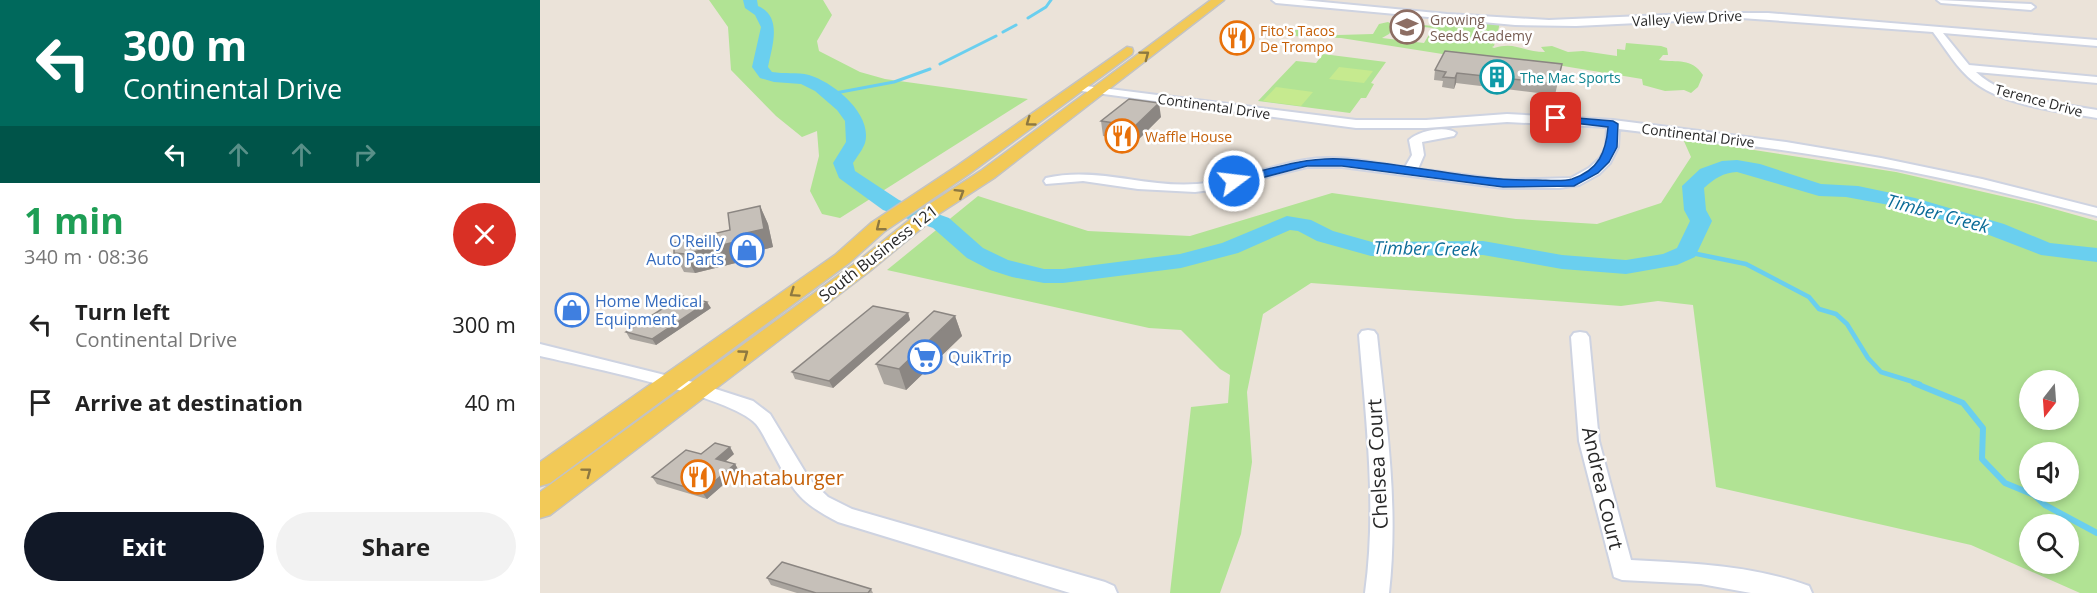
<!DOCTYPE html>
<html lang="en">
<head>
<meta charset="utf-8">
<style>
  :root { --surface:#fff; --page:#f2f2f2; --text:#222; --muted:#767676; --accent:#111827 }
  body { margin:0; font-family:"Open Sans",sans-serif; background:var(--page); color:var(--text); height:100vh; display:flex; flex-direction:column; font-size:22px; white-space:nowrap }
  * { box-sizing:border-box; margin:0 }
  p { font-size:20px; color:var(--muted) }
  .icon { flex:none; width:33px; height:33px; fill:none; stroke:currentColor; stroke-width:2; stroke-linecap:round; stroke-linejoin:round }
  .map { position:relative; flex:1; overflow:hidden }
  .sheet { display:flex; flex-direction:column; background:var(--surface); width:540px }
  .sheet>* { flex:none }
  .hud { background:#00695c; color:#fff; overflow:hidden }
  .needle { width:39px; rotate:197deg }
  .tools { position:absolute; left:1479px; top:370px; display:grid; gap:12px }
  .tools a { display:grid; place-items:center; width:60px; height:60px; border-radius:50%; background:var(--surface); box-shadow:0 3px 9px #0003; font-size:30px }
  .pin { position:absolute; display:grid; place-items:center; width:51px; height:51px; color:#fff; margin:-26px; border-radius:12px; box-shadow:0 3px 9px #0006 }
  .me { position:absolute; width:66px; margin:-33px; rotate:75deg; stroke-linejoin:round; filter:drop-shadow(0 0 4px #0008) }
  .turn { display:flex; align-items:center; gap:21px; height:126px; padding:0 24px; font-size:27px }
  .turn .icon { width:78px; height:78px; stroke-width:2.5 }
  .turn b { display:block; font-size:42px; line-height:51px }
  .lanes { display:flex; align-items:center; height:57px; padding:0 24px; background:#0003; justify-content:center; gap:30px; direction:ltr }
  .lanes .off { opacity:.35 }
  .round { display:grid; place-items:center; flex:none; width:63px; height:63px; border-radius:32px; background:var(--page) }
  .headline { display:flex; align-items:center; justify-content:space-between; height:102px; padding:0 24px }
  h1 { font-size:36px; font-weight:700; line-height:45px; color:#1e9e55 }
  .cta { display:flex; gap:12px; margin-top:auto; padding:12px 24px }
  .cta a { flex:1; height:69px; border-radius:36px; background:var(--accent); color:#fff; font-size:24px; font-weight:700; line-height:69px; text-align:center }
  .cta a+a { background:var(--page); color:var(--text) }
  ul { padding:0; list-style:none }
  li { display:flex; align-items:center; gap:18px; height:78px; padding:0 24px }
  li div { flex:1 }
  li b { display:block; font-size:22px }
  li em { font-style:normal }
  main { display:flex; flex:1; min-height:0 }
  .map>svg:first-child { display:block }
  .green { fill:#b1e394; fill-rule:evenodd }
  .pitch { fill:#c6ea8f }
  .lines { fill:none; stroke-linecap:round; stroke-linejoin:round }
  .stream-far2 { stroke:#6acfef; stroke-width:3 }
  .stream-far1 { stroke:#6acfef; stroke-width:4.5 }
  .stream { stroke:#6acfef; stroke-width:6 }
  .river { fill:#6acfef; fill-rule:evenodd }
  .minor-casing { stroke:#ced3e1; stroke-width:4 }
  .major-casing { stroke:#c3c3c3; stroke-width:3 }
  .minor { fill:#fff; fill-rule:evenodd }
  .major { fill:#f2c957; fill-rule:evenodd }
  .wall { fill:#aaa59f }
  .shaded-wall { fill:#8b8682 }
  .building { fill:#c6c0b9; stroke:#8b8682; stroke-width:1.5 }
  .oneway { stroke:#8d7840 }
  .route { fill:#1a73e8; stroke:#114b97; stroke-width:1.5 }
  .labels { text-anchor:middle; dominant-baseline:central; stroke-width:5; stroke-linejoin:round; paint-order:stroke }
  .far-street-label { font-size:14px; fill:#282828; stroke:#fff }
  .far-education-label { font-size:14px; fill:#785e54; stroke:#fff; text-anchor:start }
  .far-food-label { font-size:14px; fill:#c56008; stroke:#fff; text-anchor:start }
  .far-culture-label { font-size:14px; fill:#0d838f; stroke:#fff; text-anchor:start }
  .shop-label { font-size:16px; fill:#366cbe; stroke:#fff; text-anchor:start }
  .street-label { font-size:16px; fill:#282828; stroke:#fff }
  .water-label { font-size:18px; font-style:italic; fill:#0c6c98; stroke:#fff }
  .near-street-label { font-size:20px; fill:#282828; stroke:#fff }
  .near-food-label { font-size:20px; fill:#c56008; stroke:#fff; text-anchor:start }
</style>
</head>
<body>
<main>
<section class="sheet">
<div class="hud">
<div class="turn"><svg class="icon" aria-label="left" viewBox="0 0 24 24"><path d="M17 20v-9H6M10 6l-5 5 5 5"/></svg><div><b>300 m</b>Continental Drive</div></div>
<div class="lanes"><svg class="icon" aria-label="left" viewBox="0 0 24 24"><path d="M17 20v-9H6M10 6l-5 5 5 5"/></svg><svg class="icon off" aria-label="ahead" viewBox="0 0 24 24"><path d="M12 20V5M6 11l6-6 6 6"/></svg><svg class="icon off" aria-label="ahead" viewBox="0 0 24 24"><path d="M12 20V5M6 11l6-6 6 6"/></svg><svg class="icon off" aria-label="right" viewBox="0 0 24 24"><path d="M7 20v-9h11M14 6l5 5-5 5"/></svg></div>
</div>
<div class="headline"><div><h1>1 min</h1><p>340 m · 08:36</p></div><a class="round" style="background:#d93025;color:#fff"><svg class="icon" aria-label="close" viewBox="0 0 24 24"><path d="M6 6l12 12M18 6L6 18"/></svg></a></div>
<ul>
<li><svg class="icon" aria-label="left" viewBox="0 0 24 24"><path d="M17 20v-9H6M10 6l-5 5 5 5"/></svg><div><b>Turn left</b><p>Continental Drive</p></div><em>300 m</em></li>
<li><svg class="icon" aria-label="arrive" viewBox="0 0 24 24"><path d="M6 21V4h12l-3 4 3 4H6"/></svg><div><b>Arrive at destination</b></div><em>40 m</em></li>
</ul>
<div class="cta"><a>Exit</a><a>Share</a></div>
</section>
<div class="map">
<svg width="1557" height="593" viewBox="0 0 1557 593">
  <rect width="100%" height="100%" fill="#ebe3d9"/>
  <path class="green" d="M169,0H283L292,15L277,41L279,51L320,72L345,79L488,99L300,218L282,214L270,191L279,156L277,131L262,137L236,116L191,70L188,27Z
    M897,18L960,23L954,46L952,47L954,48C975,41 983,52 1005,52L1001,47L1012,46L1028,52L1043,51L1077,56V49L1085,50L1086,43L1121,46L1127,48L1128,55H1123L1119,60C1138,63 1151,57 1163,75L1158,87L1151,93L1144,90L1125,91L1103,85L1102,79L1017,65L915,56L801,38L762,37L720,30L726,26L756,30H780L798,35L833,34L839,24L848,22L855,26L849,34L842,38L884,43L893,28L866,25L867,23L892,26Z
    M783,54L846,62L831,83L834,84L826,98H821L810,113L718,101L756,61L776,63Z
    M1143,139L1356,172L1496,204L1557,221V593H1540L1431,545L1176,487L1153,305L1118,301L1081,306L771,283L723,314L707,392L712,462L701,534L680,593H630L651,407L688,403L690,375L680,369L641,330L609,328L347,270L438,196L548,231L650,236L792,193L976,219L1057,224L1121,203L1151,157ZM1490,381H1528V420H1490ZM1490,453H1528V492H1490ZM1490,525H1528V564H1490Z"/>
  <path class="pitch" d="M799,67L833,71L824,83L789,79Z
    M736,87L773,92L761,106L723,101Z"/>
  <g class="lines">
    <path class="stream-far2" d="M488,18L506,7L511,0
      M463,32L476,25
      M400,64L456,36
      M290,94L354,82L390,69"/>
    <path class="stream-far1" d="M1147,252L1206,264L1269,297L1279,309L1296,314L1307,324L1328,358L1341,372L1380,384"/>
    <path class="stream" d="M1374,383L1423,403L1443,428L1442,459L1465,483L1494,495L1505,505L1557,533"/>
    <path class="river" d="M203,0H217L218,6C243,17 232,46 228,67L232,72C244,74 257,72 269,75C293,82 333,114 325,143C323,149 317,157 313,163L315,171L359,200L409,218L443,248L468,260L504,269H523L640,254L682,243L747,216L771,220L793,231L832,242L943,241L1022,255L1086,260L1123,254L1137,248L1150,221L1144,210L1142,186L1160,169L1182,161L1197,160L1220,164L1281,184L1318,186L1375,198L1464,224L1510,243L1557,248V262L1501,255L1436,230L1360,207L1306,197L1279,196L1197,172C1183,173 1175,178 1164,188L1166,210L1172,221L1155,257L1137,265L1086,274L1022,269L943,255L831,256L777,241L758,231L750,230L698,253L641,268L523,283H504L472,277L450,270L427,258L393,228L343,210L299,178L293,163L306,142L305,121L297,110L275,91L261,84L234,82L220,78L212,67L221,27L215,15L205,8Z"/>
    <defs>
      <path id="minor" d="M732,0H762L907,14L1009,20L1173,13H1228L1557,40V46L1403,33L1429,65L1557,77V83L1436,72C1467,101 1517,103 1557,110V118C1520,111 1464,106 1434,82C1417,69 1406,49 1393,32L1201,18L1036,26L975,25L736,3Z
        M1397,0L1491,4L1495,7L1491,10L1401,3Z
        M538,85L816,120H886L967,114L1073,120L1246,142L1341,158L1442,179L1557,208V216C1485,198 1413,179 1340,166C1253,150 1166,140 1079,129L1078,147L1070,163L1059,174L1039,185L1019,188H963L802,167H767L678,189L655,192L598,189L543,181L506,184L504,181L506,178C556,166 606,188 657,184C694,181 729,166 765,160C797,154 833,163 865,167L872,155L869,140C878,131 906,125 916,133L914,136L882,142L884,155L878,169L963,180L1031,178L1049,168L1060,158L1066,147L1067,127L967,122L886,128H816L534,90L532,88Z
        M828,330L834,331L837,335C846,421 859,506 849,593H825C837,507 826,421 819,335L822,331Z
        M1040,332L1046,333L1049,337L1059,441L1091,560C1150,563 1212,565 1269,586L1272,593H1211L1161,584L1082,580L1074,577L1039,441L1031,337L1034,333Z
        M0,344L157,383L213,401L230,414L270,480L288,497L312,509L565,582L574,586L577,593H530L298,522C257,501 253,490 232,451C227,443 222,431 216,424C191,396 43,366 0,356Z"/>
      <path id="major" d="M671,0H684L454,178L400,213L331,270L10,515L0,518V492L317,262L388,205L442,170Z
        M587,47L592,48L593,51L592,54L429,174L345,231L309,263L10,483L0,486V462L295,255L331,223L417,166Z"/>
    </defs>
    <use href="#minor" class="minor-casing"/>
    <use href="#major" class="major-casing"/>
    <use href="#minor" class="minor"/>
    <use href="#major" class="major"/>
  </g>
  <path class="wall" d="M1022,64L1015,95L916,83L914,89L902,87L903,81L894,80L895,70Z
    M621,117L597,141L563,136L561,121Z
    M220,206L228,224L233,247L215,252L216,258L155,273L144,272L134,253L190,230Z
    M171,308L116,345L90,339L86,332Z
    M368,313L370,320L293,388L255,379L252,372Z
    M415,316L422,336L366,390L344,384L336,364Z
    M161,454H194L186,461L195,464L199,471L167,499L117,484L112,477Z
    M227,578L331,589L333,593H257L231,585Z"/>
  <path class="shaded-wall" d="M917,73L916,83L914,89L915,78Z
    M619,103L621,117L597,141L595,126Z
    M220,206L228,224L233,247L215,252L216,258L155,273L145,254L206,233Z
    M167,302L171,308L116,345L112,339Z
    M368,313L370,320L293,388L289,381Z
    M415,316L422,336L366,390L359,369Z
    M190,447L194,454L180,466L176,459Z
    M195,464L199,471L167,499L162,492Z"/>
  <path class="building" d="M905,51L1022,64L1017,84L917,73L915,78L903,77L906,72L895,70Z
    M589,99L619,103L595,126L561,121Z
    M220,206L224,229L206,233L207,239L145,254L134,253V243L190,230L188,213Z
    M142,296L167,302L112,339L86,332Z
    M333,306L368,313L289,381L252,372Z
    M394,311L415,316L359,369L336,364Z
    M175,443L190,447L176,459L195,464L162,492L112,477L146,450L161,454Z
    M242,562L331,589L328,593H276L227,578Z"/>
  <defs><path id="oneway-chevron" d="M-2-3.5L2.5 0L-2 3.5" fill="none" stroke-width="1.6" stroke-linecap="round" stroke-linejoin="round" transform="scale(1.5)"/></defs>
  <g class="oneway">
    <use href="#oneway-chevron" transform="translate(605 55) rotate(-37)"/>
    <use href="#oneway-chevron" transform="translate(490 122) rotate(144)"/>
    <use href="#oneway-chevron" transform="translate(420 193) rotate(-32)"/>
    <use href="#oneway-chevron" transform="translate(340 227) rotate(142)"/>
    <use href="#oneway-chevron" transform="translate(254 293) rotate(145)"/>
    <use href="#oneway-chevron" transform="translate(204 354) rotate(-36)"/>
    <use href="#oneway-chevron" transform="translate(47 472) rotate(-37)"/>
  </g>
  <path class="route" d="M1013,116L1073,121L1078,124L1077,147L1069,162L1058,173L1034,186L963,187L802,166H767L694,185L688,181L690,179C727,170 763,157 801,159C867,163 930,181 996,180C1007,180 1022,182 1032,179C1059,170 1066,152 1068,127L1016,121L1011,118Z"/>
  <defs>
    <symbol id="school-ring" viewBox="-11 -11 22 22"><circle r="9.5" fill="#fff" stroke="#8d6e63" stroke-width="1.5"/><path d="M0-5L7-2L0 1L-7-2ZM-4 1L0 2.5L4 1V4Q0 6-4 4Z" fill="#8d6e63"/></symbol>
    <symbol id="restaurant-ring" viewBox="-11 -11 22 22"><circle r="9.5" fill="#fff" stroke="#e8710a" stroke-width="1.5"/><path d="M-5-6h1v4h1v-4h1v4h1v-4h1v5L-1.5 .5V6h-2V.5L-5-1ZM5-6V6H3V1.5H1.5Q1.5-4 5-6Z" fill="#e8710a"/></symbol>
    <symbol id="building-ring" viewBox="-11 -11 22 22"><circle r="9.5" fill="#fff" stroke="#0f9aa8" stroke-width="1.5"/><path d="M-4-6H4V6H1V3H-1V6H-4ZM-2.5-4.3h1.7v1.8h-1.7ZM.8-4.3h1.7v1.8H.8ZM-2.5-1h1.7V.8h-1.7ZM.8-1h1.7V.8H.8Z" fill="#0f9aa8"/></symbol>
    <symbol id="shop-ring" viewBox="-11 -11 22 22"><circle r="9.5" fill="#fff" stroke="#3f7fe0" stroke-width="1.5"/><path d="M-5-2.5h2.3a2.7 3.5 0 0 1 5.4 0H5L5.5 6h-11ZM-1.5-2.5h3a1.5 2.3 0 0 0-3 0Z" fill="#3f7fe0"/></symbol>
    <symbol id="supermarket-ring" viewBox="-11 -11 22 22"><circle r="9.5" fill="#fff" stroke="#3f7fe0" stroke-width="1.5"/><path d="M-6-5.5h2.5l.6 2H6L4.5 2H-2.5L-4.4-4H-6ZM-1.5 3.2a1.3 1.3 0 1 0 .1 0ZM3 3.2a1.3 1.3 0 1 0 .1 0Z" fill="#3f7fe0"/></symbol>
  </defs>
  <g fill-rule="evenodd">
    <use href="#school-ring" x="848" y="8" width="38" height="38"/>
    <use href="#restaurant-ring" x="678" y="19" width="38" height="38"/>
    <use href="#building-ring" x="938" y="58" width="38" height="38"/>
    <use href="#restaurant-ring" x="563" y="117" width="38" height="38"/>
    <use href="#shop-ring" x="188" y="231" width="38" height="38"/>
    <use href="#shop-ring" x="13" y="291" width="38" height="38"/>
    <use href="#supermarket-ring" x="366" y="338" width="38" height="38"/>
    <use href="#restaurant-ring" x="139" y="458" width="38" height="38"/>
  </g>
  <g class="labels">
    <g class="far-street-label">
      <text transform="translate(1147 18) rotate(-3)">Valley View Drive</text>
      <text transform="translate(1499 100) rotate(15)">Terence Drive</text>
      <text transform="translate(674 106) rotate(8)">Continental Drive</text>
      <text transform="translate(1158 135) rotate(7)">Continental Drive</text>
    </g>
    <g class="far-education-label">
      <text x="890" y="19">Growing<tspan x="890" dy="16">Seeds Academy</tspan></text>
    </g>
    <g class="far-food-label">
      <text x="720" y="30">Fito's Tacos<tspan x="720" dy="16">De Trompo</tspan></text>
      <text x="605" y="136">Waffle House</text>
    </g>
    <g class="far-culture-label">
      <text x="980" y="77">The Mac Sports</text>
    </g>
    <g class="shop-label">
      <text x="184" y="241" text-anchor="end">O'Reilly<tspan x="184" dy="18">Auto Parts</tspan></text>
      <text x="55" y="301">Home Medical<tspan x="55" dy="18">Equipment</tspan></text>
      <text x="408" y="357">QuikTrip</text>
    </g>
    <g class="street-label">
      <text transform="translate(338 253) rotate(-38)">South Business 121</text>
    </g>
    <g class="water-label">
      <text transform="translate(1398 213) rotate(15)">Timber Creek</text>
      <text transform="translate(886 248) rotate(1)">Timber Creek</text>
    </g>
    <g class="near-street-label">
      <text transform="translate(837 464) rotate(-93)">Chelsea Court</text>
      <text transform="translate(1063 488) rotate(77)">Andrea Court</text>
    </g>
    <g class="near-food-label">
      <text x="181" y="477">Whataburger</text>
    </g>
  </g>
</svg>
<div class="tools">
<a><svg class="needle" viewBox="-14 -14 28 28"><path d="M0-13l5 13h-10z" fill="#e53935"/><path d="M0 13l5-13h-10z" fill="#767676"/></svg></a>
<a><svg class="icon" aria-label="sound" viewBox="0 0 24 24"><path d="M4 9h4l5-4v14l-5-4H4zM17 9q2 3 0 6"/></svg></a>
<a><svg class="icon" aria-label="search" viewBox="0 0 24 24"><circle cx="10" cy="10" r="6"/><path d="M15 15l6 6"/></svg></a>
</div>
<div class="pin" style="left:1016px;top:118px;background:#d93025"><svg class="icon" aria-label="arrive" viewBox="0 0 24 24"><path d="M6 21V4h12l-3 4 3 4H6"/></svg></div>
<svg class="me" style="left:694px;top:181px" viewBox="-20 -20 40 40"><circle r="17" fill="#1a73e8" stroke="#fff" stroke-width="3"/><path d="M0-11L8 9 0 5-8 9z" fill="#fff"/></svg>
</div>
</main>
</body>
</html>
